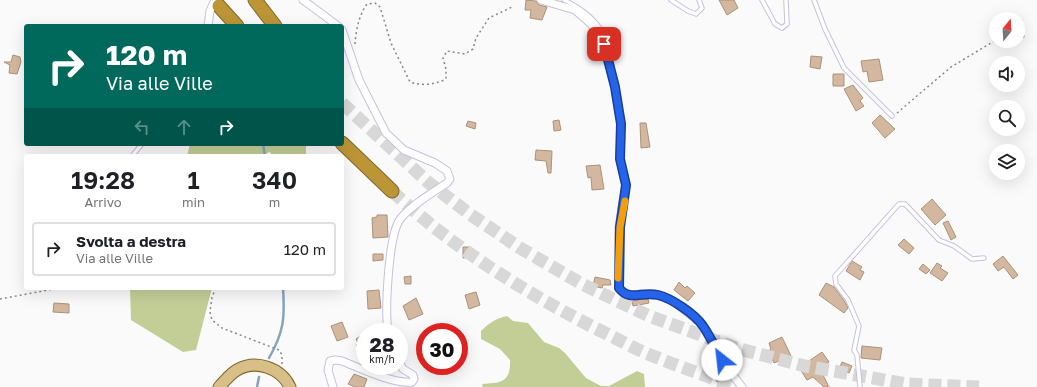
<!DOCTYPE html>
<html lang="it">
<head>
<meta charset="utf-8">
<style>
  :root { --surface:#fff; --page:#f2f2f2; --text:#202124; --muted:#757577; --line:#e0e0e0 }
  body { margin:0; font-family:"Golos Text",sans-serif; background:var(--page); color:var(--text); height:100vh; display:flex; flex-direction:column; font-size:15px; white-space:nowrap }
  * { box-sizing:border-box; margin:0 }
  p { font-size:13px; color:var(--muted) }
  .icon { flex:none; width:22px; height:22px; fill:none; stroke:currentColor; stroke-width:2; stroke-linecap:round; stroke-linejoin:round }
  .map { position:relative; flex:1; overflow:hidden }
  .panel { position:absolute; left:24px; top:154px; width:320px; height:136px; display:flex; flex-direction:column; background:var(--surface); border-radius:4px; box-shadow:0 4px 16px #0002 }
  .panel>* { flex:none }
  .guide { position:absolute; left:24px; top:24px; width:320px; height:122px; border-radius:4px; box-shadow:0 4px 16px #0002; background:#00695c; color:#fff; overflow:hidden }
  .needle { width:26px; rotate:18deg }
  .tools { position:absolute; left:989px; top:12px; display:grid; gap:8px }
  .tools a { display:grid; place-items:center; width:36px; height:36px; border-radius:50%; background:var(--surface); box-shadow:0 4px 16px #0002; font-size:20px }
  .speed { position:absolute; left:356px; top:323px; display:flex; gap:8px; font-size:20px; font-weight:700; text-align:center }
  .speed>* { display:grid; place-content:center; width:52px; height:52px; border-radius:50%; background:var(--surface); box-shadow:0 4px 16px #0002; line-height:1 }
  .speed small { font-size:10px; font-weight:400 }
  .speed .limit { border:6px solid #d22; background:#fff; color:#111 }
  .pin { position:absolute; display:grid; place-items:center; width:34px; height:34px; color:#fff; margin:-17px; border-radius:8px; box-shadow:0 2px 6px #0006 }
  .me { position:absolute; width:44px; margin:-22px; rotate:331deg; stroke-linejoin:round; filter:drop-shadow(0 0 3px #0008) }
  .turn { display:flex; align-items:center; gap:14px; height:84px; padding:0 16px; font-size:18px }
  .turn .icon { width:52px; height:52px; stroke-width:2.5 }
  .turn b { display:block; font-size:28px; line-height:34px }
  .lanes { display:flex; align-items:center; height:38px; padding:0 16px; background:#0003; justify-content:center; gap:20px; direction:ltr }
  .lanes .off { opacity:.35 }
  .eta { display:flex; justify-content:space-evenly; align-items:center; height:68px; text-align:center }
  .eta b { font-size:24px; font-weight:600; line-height:28px }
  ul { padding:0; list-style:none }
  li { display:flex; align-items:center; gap:12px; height:54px; margin:0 8px 6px; padding:0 8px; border:2px solid var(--line); border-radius:4px }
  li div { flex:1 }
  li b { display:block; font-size:15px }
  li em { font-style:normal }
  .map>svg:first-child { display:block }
  .forest { fill:#c3ce97 }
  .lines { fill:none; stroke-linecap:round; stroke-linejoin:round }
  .stream { stroke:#87a4bc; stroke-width:2.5 }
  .building { fill:#d3b79e; stroke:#ac9179 }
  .highway-tunnel { stroke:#d8d8d9; stroke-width:13; stroke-dasharray:13 6; stroke-linecap:butt }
  .lane-casing { stroke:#c6c0e1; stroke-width:5.5 }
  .street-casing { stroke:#c6c0e1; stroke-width:9 }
  .primary-casing { stroke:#82682f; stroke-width:13 }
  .highway-casing { stroke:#82682f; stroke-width:15 }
  .path { stroke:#88878d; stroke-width:1.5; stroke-dasharray:2 3; stroke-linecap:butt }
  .lane { stroke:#fff; stroke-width:3.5 }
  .street { stroke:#fff; stroke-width:7 }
  .primary { stroke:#d7bf87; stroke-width:11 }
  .highway { stroke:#bc9537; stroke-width:13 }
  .route-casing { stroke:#184099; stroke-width:10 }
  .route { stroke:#2563eb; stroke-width:7 }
  .slow { stroke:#f59e0b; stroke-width:7 }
</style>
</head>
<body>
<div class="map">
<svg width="1037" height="387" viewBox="0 0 1037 387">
  <rect width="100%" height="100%" fill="#fafafa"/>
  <path class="forest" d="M190,144H306V156H273L270,152L259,156H187Z
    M130,288H212L196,350L183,352L131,320Z
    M507,316L513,321L528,323L544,342L559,348L565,353L586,378L601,386H609L637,371L644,374L645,387H483L482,384C501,383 511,382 510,360L500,349L481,339V331C488,324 496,318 507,316Z"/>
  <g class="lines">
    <path class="stream" d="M263,144L265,156
      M269,358C284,332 285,317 283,288
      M257,387L259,377"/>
  </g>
  <path class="building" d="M526,0L536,1L539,5L547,7L542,20L530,18L531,10H525Z
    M719,0H734L738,8L727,15Z
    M13,55L20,57L21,62L17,74L9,73L10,65L4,62H11Z
    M811,56L822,57L820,69L810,67Z
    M879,59L883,80L869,82L867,71L863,72L861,61Z
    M833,74H844V86H833Z
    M853,85L863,98L860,101L864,106L856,111L844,89Z
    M880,115L895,129L885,138L872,123Z
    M559,120L561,130L554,131L553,121Z
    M468,121L476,123L475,129L466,126Z
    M640,123H646L650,147L641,148Z
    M536,150L552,151L551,173H548L546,161L535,160Z
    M600,165L604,189L592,190L591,177L588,178L586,166Z
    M932,199L946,215L935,225L921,209Z
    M377,215H387L388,237L373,238L372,218L377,217Z
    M948,221L956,237L951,240L943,223Z
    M904,239L914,248L909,254L898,245Z
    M463,247H469V257L463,258Z
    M373,254H383V260L373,261Z
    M1003,256L1018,275L1013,279L1004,267L998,271L993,264Z
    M852,261L862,267L860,270L864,272L860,280L846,271Z
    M937,263L942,266L940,268L948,273L942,281L930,273Z
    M923,264L930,270L926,274L919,269Z
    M411,276V284H405L404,277Z
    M595,277L610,280L611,285H603L602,288L593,286Z
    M679,282L685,288L687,286L695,293L688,301L674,290Z
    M826,283L834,287L845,302L848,308L844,313L819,295Z
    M379,290L381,308L368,309L367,291Z
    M476,292L480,305L469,309L465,295Z
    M416,298L423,314L409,320L403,306Z
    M641,299H648L649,303L633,306L632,301Z
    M54,303L69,304V313L53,312Z
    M342,322L348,337L337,341L331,326Z
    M362,335L365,338V352L362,348L359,350L356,345L358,343L356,339Z
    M782,337L791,356L774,363L768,351L771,349L769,343Z
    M862,346L882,348L880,360L861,358Z
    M729,350L733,355L727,360L724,354Z
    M822,352L829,362L820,369L829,387H824L813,377L807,380L800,369L810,363L809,361Z
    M842,362L852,366L849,373L839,369Z
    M721,372L723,379L717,382L714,375Z
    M354,374L367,379L364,387H355L348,384Z"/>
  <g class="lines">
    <path class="highway-tunnel" d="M342,103L429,183L471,215L520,248L582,284L649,316L736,348L805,366L907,384L979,387
      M392,191C452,247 524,292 597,329C614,337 631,347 648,354C677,366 707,376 736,387"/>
    <defs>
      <path id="lane" d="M564,0C589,12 598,23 612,47L609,58
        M671,0L688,11L696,14L702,8L699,0
        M762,0L775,24L782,28L787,24L786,0
        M814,0L825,29L844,68L892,116
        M132,156L142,144
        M860,387L857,355L854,350L859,326L848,300L836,284L835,276L899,204H905L939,240L954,246L972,259L984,258"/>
      <path id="street" d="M303,0L338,26
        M541,0L575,10L592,25L604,44L615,87L621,124L620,159L626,185L619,227V288L624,294L632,296L641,294L658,295L673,301L702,324L722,361L742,387
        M208,26L210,11L215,0
        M342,30L359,80L386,133L404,150L435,163L447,171L450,179L447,183C432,193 413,204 401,218C388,233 385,311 388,332
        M333,387L328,370L330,361L335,360L342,361C360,368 392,384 412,382L414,379L413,375L403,369L399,362"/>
      <path id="primary" d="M219,387C225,381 230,374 237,370C256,359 281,368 290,387"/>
      <path id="highway" d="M255,0L275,26
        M219,6L237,26
        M342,143L392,191"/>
    </defs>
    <use href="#lane" class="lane-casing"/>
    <use href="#street" class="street-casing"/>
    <use href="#primary" class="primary-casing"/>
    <use href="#highway" class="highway-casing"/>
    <path class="path" d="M1017,17L1018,19
      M1018,22L1024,36L1023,38L1018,37
      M355,44C356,30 359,15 367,4L375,3L380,7L391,43L410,82C422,86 434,85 446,79V69L443,58L447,51L465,54L473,49L476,38L489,18L512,7
      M897,113L951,67L996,40
      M216,288L212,297L210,312L212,320L222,328L279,350L282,355V365
      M0,299L59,288"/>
    <use href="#lane" class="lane"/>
    <use href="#street" class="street"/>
    <use href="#primary" class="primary"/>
    <use href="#highway" class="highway"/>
  </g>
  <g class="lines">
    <defs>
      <path id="route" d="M604,44L615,87L621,124L620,159L626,185L620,227L619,288C630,302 642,291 658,295C671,298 695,314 703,326C710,336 716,349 722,360"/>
    </defs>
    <use href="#route" class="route-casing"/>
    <use href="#route" class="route"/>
    <path class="slow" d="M618,278L620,227L625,201"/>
  </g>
</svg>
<div class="tools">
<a><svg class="needle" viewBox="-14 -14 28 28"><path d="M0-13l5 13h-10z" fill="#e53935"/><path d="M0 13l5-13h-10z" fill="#757577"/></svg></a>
<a><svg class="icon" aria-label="sound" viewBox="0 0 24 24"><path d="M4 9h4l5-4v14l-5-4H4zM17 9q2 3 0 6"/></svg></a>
<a><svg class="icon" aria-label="search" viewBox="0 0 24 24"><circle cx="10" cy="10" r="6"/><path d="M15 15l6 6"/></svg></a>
<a><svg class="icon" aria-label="layers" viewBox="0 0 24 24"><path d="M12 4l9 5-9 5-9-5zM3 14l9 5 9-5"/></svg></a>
</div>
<div class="speed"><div>28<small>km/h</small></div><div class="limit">30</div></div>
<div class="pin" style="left:604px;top:44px;background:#d93025"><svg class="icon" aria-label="arrive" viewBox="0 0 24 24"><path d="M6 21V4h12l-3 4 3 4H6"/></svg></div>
<svg class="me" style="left:722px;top:360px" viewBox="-20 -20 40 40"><circle r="19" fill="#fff"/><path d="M0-13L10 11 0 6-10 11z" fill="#2563eb"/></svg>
<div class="guide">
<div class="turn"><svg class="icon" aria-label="right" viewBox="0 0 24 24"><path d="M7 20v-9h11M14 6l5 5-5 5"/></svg><div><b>120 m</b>Via alle Ville</div></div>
<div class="lanes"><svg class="icon off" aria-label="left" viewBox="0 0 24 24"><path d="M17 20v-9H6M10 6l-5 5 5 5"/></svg><svg class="icon off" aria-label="ahead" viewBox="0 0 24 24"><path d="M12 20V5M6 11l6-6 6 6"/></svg><svg class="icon" aria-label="right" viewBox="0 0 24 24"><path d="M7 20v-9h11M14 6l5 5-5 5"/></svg></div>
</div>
<section class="panel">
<div class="eta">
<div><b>19:28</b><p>Arrivo</p></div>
<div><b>1</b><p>min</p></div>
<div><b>340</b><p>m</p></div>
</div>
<ul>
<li><svg class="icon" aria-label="right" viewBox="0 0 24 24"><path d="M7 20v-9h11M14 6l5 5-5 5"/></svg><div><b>Svolta a destra</b><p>Via alle Ville</p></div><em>120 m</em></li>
</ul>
</section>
</div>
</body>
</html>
